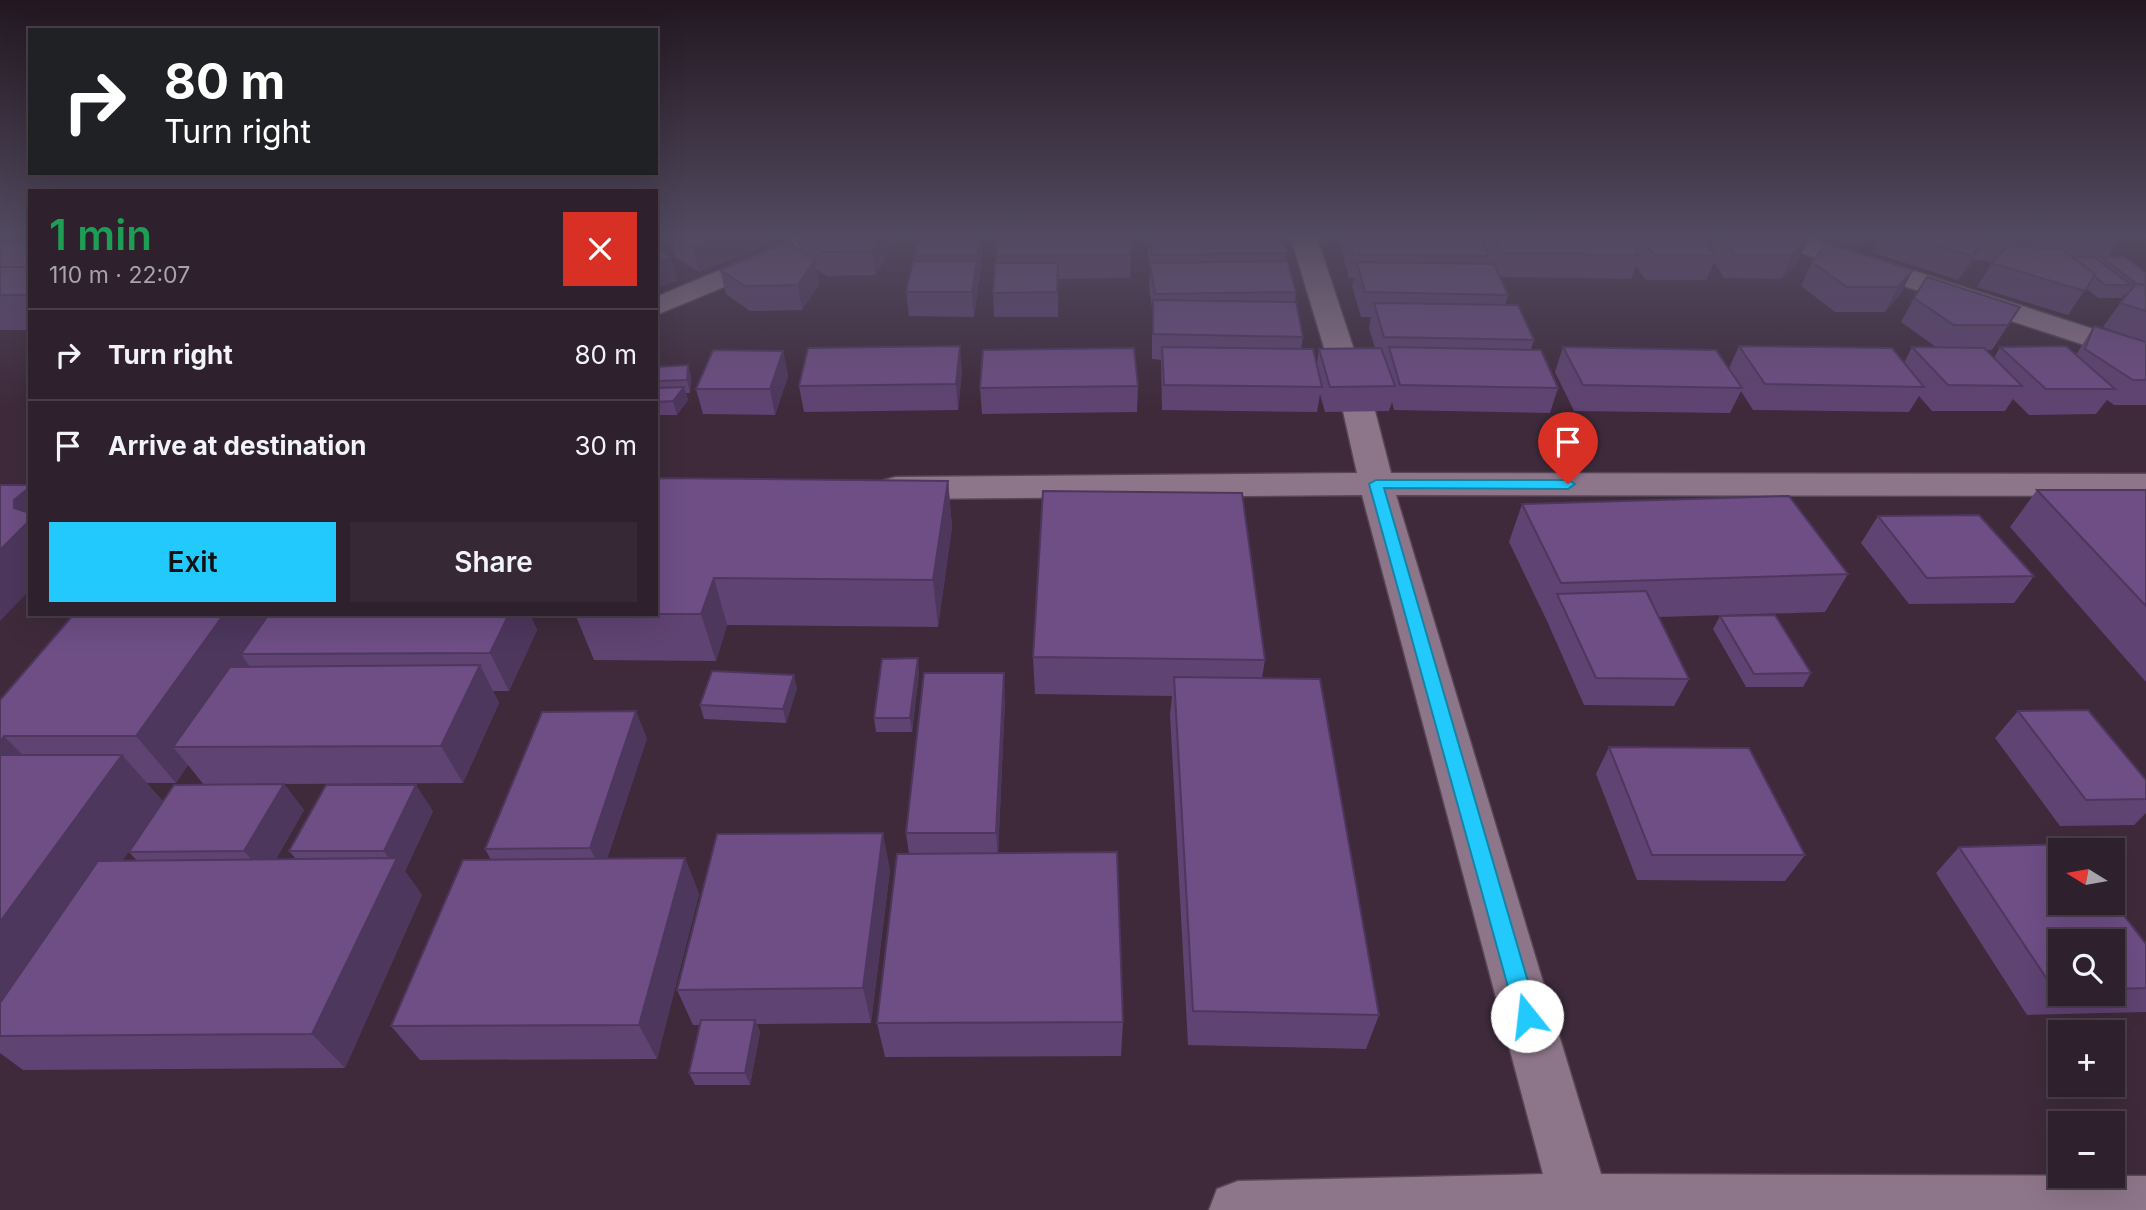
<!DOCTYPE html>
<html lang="en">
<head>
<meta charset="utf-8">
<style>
  :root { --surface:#2e202c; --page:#362834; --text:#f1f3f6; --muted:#a7a3a9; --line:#493e48; --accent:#21c9fd }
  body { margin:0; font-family:Inter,sans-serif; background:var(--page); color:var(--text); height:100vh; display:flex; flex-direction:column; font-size:26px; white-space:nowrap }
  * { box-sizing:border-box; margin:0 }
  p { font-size:23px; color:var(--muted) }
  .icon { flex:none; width:38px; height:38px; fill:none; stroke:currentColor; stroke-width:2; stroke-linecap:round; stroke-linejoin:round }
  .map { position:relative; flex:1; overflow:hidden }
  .side { position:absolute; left:28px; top:189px; width:630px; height:427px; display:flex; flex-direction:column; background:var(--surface); border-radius:0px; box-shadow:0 7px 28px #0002,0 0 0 2px var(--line) }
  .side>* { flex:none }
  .hud { position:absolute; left:28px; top:28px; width:630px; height:147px; border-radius:0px; box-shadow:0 7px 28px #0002,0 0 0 2px var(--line); background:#202124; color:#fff; overflow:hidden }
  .needle { width:46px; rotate:281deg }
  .tools { position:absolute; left:2048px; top:838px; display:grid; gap:14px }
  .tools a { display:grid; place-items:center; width:77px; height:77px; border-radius:0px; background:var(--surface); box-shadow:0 7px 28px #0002,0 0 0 2px var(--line); font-size:35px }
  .pin { position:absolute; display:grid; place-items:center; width:60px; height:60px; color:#fff; margin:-72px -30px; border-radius:50% 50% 50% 0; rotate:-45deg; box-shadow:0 0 7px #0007 }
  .pin .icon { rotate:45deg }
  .me { position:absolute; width:77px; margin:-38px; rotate:344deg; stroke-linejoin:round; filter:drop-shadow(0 0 5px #0008) }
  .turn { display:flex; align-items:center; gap:24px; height:147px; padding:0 21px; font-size:32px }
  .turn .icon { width:91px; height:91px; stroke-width:2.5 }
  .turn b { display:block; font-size:49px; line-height:60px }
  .round { display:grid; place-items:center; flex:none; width:74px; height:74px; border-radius:0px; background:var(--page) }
  .head { display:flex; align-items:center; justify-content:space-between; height:119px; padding:0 21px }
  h1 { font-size:42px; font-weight:600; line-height:52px; color:#1e9e55 }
  .action { display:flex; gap:14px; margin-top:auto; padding:14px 21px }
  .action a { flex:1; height:80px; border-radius:0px; background:var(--accent); color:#111; font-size:28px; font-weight:600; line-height:80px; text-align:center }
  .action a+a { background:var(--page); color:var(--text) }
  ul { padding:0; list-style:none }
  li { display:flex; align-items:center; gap:21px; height:91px; padding:0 21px; border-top:2px solid var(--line) }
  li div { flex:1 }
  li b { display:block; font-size:26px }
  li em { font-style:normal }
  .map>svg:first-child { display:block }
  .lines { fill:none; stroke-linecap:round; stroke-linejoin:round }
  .minor-casing { stroke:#574655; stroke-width:3 }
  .minor { fill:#8e768a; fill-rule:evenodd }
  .wall { fill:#5f4372; fill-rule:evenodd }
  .shaded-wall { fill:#4d375d }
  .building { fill:#6e4e85; stroke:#4d375d; stroke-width:2 }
  .route { fill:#21c9fd; stroke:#1583a4; stroke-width:2 }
</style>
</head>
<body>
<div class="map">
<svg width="2146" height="1210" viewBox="0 0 2146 1210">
  <rect width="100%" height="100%" fill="#3e2a3b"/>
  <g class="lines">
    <defs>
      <path id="minor" d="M796,238H832L828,244L656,315V297Z
        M1291,238H1317L1362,374L1358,381L1347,383L1336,381L1332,374Z
        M1771,238H1812L2146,346V365L1775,244Z
        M1359,401L1370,404L1375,411L1391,473L2146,474V496L1396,495L1601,1174L2146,1176V1210H1209L1217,1189L1238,1181L1543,1174L1362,495L896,499L884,496L879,488L884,480L896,477L1357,473L1343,411L1348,404Z"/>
    </defs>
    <use href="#minor" class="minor-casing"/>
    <use href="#minor" class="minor"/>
  </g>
  <path class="wall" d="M671,238H777L769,242L764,239L765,246L699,272L675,257Z
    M797,238H888L890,251L875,275L827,276L817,270L819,284L802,310L750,311L726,294L720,270L799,249Z
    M1145,238H1282L1287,253L1285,261L1296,292L1295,302L1303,337L1301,349L1317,364L1319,349L1375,348L1369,328L1371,317H1361L1352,286L1354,278H1349L1341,249L1342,241H1333L1332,238H1481L1484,246L1486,241L1484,238H1629L1630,241L1631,238H1702L1710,249L1714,238H1804L1797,263L1781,279L1724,278L1714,262L1706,280H1646L1636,266L1631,279L1500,277L1508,295L1505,305L1534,340L1531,349L1558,388L1550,413L1394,410L1392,402L1389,411L1325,412L1320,394L1317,412L1162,410L1161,360L1152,359V308L1149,287L1150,270L1147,250L1148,243H1145Z
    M1831,238H1865L1857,247Z
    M1881,238H2121L2109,257L2146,273V342L2103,327L2126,295L2125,294L2122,298H2098L2086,288L2068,315L1977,287L1993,261L1973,260L1958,280L1874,253Z
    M0,241H30V330H0Z
    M983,251L974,317L909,316L906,292L914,261V256Z
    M1131,254L1130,278L1058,279V317H994L993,293L996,263V256Z
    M1812,262L1913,270L1900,295L1885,312H1835L1801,286Z
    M1914,298L2020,307L1992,350H1986L1994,358L2000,347L2076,355L2094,326L2146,342V405H2114L2107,400L2096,414L2029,415L2013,399L2005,411H1932L1919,396L1909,412L1753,410L1741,391L1730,413L1574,411L1555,372L1563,347L1729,368L1739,346L1904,363L1912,347H1936L1901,322Z
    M783,351L788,376L775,415L703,414L696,389Z
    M688,365L691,378L690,393H686L688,400L677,415H656V367Z
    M962,371L958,410L804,412L799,386Z
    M1138,386L1137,412L982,414L980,388Z
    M656,478L948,481L952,527L938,627L727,625L716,661L594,660L575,614H656Z
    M2037,490H2146V682L2010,527Z
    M1522,504L1848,574L1825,612L1659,617L1689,679L1674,706L1584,705L1547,621L1509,542Z
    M1878,516L2034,576L2014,603L1909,604L1861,543Z
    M74,614H530L537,630L509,691H493L499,703L463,783L284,784L304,810L276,859H296L289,851L433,811L405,871L422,895L345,1068L23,1070L0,1053V700ZM188,765L204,785L129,852L137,861H123L146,783H176Z
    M1720,616L1811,673L1803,687H1746L1713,629Z
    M1033,657L1265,660L1262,678L1379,1015L1366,1049L1188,1045L1170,715L1172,696L1035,694Z
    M919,672L912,732H876L874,718Z
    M797,688L786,723L704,719L700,705Z
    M1005,699L998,853L1123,1022L1121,1056L885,1057L877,1023L909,854L906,833Z
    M2018,711L2146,780V813L2134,825L2060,826L1995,738Z
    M647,738L607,859L685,858L699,894L657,1059L420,1060L391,1026L491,860L485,849Z
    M1609,747L1805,855L1785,881L1637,880L1596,774Z
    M1959,847L2146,944V1012L2027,1015L1936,873ZM2060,942H2112V994H2060Z
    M890,870L871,1023L757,1024L760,1032L750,1085H695L689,1073L700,1025H693L677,990Z"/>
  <path class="shaded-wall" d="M718,238H764L765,246L699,272L693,248Z
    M880,238H888L890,251L875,275L872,251Z
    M980,238H982L983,251L978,280L977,256Z
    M1862,238H1865L1857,247Z
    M1808,240L1797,263L1781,279L1792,255Z
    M1985,240L1971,264L1958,280L1972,256Z
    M671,257L677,281L656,289V262Z
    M815,260L819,284L802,310L798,285Z
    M977,261L978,285L974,317L972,292Z
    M1913,270L1900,295L1885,312L1898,287Z
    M960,346L962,371L958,410L956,384Z
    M783,351L788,376L775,415L770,389Z
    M688,365L691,378L690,393L687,380Z
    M684,387L688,400L677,415L673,401Z
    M948,481L952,527L938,627L933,580Z
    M30,487V590L0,621V550L14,508V500Z
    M714,578L727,625L716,661L701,614Z
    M224,614H274L241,654L252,670L173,747L188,765L176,783L136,736Z
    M509,614H530L537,630L509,691L490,653Z
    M918,658L919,672L912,732L910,718Z
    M480,665L499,703L463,783L441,746Z
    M1004,673L1005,699L998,859L996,833Z
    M794,675L797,688L786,723L783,709Z
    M636,711L647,738L602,873L590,848Z
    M4,736L50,783L0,766V742Z
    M122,755L163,801L5,1036H0V922Z
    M284,784L304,810L266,877L244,851Z
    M416,785L433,811L405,871L422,895L345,1068L312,1034L393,865L384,851Z
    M883,833L890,870L871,1023L863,988Z
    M685,858L699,894L657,1059L639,1025Z
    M755,1020L760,1032L750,1085L745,1073Z"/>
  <path class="building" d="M677,238H718L693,248Z
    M800,238H880L872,251L823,252Z
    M918,238H980L977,256H914Z
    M997,238H1129L1131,254L996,256Z
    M1150,238H1282L1287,253L1152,255Z
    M1348,238H1481L1489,256L1353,254Z
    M1496,238H1629L1639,255L1503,253Z
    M1641,238H1702L1716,256H1655Z
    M1723,238H1804L1808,240L1792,255L1734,254Z
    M1914,238H1983L1985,240L1972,256Z
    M0,241H30V267H0Z
    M788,242L815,260L798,285L745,286L720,270Z
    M1827,243L1913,270L1898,287H1847L1812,262Z
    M2008,246L2061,249L2095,274L2085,291L1991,263Z
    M656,248L671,257L656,262Z
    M2072,257H2094L2131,285H2106L2094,276L2095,274Z
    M2101,257H2125L2146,273V285L2137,284Z
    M913,261H977L972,292H906Z
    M1287,261L1296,292L1155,294L1150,263Z
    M1357,262L1494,264L1508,295L1365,292Z
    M995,263H1058L1057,292L993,293Z
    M0,267H30V295H0Z
    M1927,277L2020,307L2008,325H1954L1914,298Z
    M2136,284L2146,285V311L2120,303Z
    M1153,300L1296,302L1303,337L1153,334Z
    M1374,303L1518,305L1534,340L1384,337Z
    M2094,326L2146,342V380H2133L2085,349Z
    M960,346L956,384L799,386L808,348Z
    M1739,346L1892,348L1924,387L1765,384Z
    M2066,346L2115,389H2046L2000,347Z
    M1162,347L1313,349L1322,387L1164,385Z
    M1389,347L1541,350L1558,388L1400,385Z
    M1563,347L1716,350L1742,388L1583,385Z
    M1912,347L1984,348L2022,386L1948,385Z
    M1134,348L1138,386L980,388L983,350Z
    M1381,348L1395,386L1330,387L1319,349Z
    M713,350L783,351L770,389H696Z
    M688,365L687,380L656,381V367Z
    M684,387L673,401L656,402V388Z
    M656,478L948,481L933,580L714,578L701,614H656Z
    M0,485H30V487L14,500V508L30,513V520L0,550Z
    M2037,490H2146V606Z
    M1043,491L1242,493L1265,660L1033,657Z
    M1789,496L1848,574L1561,583L1522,504Z
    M1979,515L2034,576L1927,578L1878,516Z
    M1646,591L1689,679L1596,678L1557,594Z
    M74,614H224L136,736H4L0,742V700Z
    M269,614H509L490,653L241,654Z
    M1775,615L1811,673L1754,674L1720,616Z
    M918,658L910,718H874L882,659Z
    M480,665L441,746L173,747L230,667Z
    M712,671L794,675L783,709L700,705Z
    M924,673H1004L996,833H906Z
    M1174,677L1320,679L1379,1015L1193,1011Z
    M2088,710L2146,780V799L2086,800L2018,711Z
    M636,711L590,848L485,849L542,712Z
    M1609,747L1749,748L1805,855H1652Z
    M0,755H122L0,922Z
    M284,784L244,851L129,852L174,785Z
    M326,785H416L384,851H289Z
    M883,833L863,988L677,990L717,834Z
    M2070,844L2075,850H2060V903H2112V900L2146,944V988L2112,989V942H2060V990L2055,991L1959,847Z
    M1117,852L1123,1022L877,1023L897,854Z
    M397,858L312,1034L0,1036V1003L98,861Z
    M685,858L639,1025L391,1026L463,860Z
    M701,1020H755L745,1073H689Z"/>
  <linearGradient id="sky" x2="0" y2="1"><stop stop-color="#221720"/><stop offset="0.58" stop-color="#524a60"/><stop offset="1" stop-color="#524a60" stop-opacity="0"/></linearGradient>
  <rect width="2146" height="408" fill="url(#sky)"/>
  <path class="route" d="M1376,480H1568L1575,484L1568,489L1384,488L1538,1016L1534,1024L1527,1027L1519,1024L1516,1016L1369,484Z"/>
</svg>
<div class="tools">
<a><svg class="needle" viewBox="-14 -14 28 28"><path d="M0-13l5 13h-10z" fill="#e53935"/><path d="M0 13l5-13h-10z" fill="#a7a3a9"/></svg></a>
<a><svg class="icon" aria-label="search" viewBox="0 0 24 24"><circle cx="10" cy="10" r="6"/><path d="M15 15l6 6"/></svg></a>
<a>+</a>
<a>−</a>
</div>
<div class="pin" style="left:1568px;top:484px;background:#d93025"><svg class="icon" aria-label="arrive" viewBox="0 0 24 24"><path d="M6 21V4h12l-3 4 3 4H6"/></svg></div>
<svg class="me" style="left:1527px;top:1016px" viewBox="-20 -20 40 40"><circle r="19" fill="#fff"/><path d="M0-13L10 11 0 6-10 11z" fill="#21c9fd"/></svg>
<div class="hud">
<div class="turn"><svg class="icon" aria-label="right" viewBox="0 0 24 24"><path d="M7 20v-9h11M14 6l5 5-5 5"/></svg><div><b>80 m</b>Turn right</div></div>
</div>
<section class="side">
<div class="head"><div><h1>1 min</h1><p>110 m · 22:07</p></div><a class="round" style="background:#d93025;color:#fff"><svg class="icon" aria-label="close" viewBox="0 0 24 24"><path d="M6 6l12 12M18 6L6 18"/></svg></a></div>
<ul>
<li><svg class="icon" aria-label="right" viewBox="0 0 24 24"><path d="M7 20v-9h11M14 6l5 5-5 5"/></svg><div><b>Turn right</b></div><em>80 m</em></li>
<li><svg class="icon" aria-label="arrive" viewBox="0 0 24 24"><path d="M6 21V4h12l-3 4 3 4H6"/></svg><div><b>Arrive at destination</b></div><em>30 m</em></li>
</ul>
<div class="action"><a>Exit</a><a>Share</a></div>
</section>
</div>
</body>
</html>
